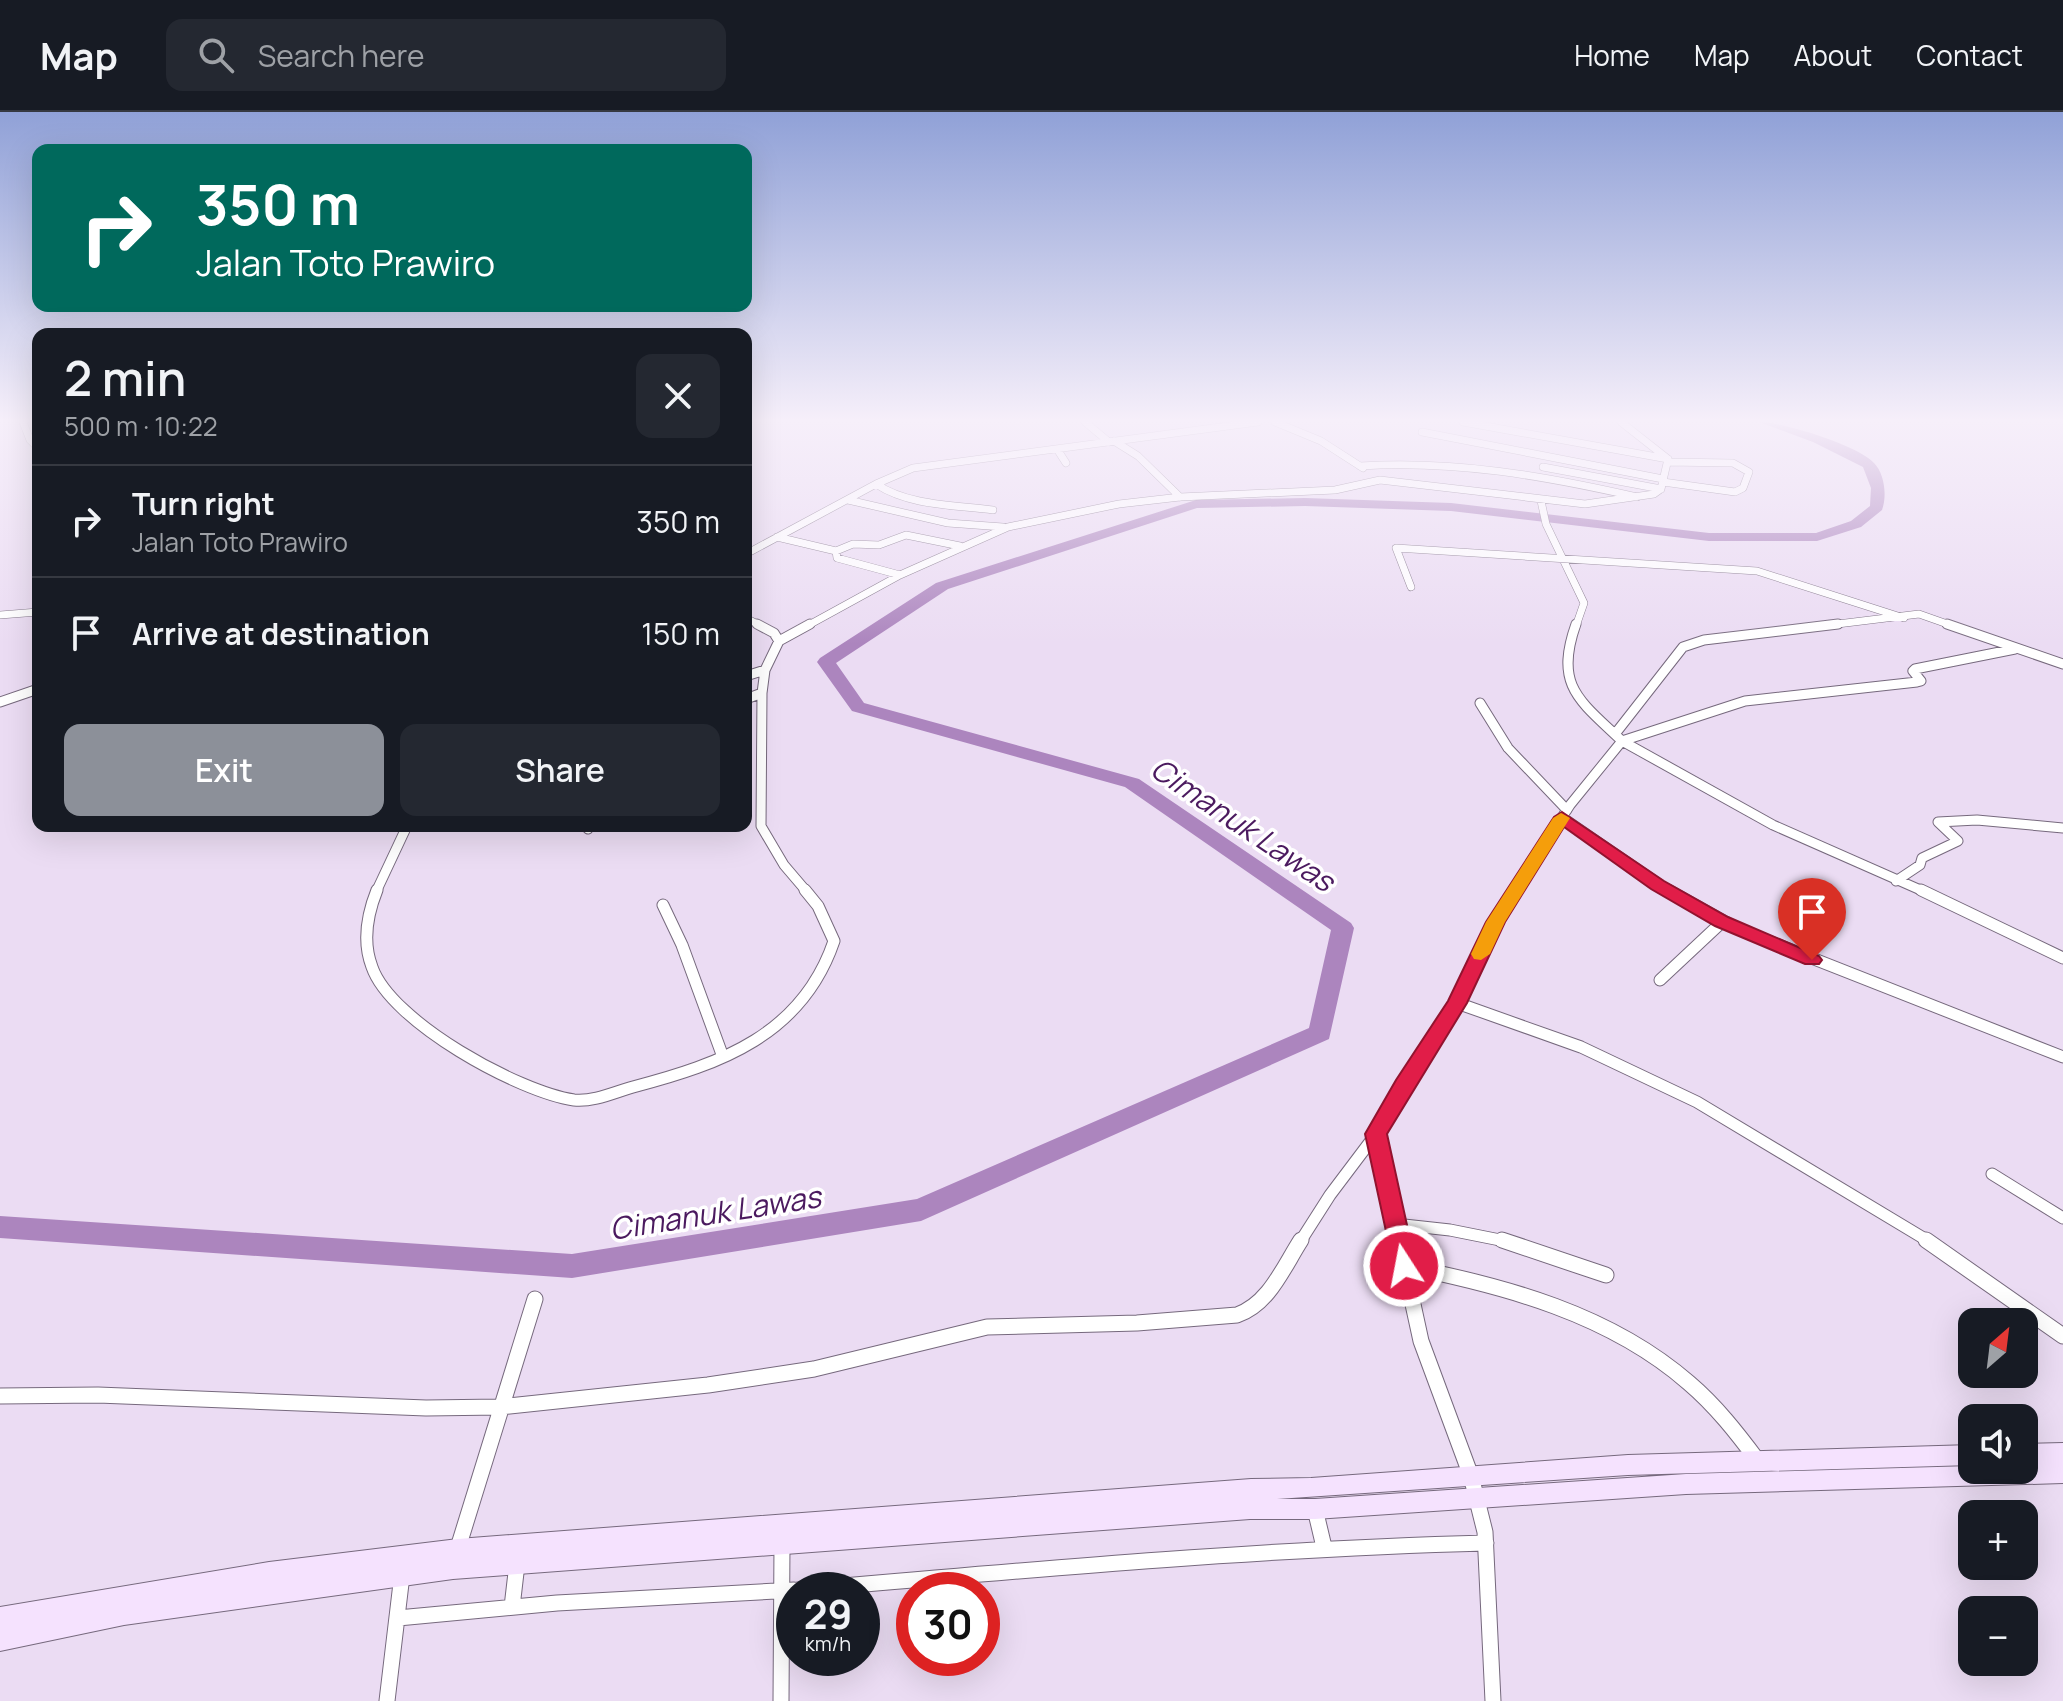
<!DOCTYPE html>
<html lang="en">
<head>
<meta charset="utf-8">
<style>
  :root { --surface:#171b24; --page:#242831; --text:#f1f3f6; --muted:#9ea1a6; --line:#363941; --accent:#8c9099 }
  body { margin:0; font-family:Manrope,sans-serif; background:var(--page); color:var(--text); height:100vh; display:flex; flex-direction:column; font-size:30px; white-space:nowrap }
  * { box-sizing:border-box; margin:0 }
  p { font-size:26px; color:var(--muted) }
  .icon { flex:none; width:44px; height:44px; fill:none; stroke:currentColor; stroke-width:2; stroke-linecap:round; stroke-linejoin:round }
  .map { position:relative; flex:1; overflow:hidden }
  .panel { position:absolute; left:32px; top:216px; width:720px; height:504px; display:flex; flex-direction:column; background:var(--surface); border-radius:16px; box-shadow:0 8px 32px #0002 }
  .panel>* { flex:none }
  .guide { position:absolute; left:32px; top:32px; width:720px; height:168px; border-radius:16px; box-shadow:0 8px 32px #0002; background:#00695c; color:#fff; overflow:hidden }
  .needle { width:52px; rotate:28deg }
  .controls { position:absolute; left:1958px; top:1196px; display:grid; gap:16px }
  .controls a { display:grid; place-items:center; width:80px; height:80px; border-radius:16px; background:var(--surface); box-shadow:0 8px 32px #0002; font-size:40px }
  .speed { position:absolute; left:776px; top:1460px; display:flex; gap:16px; font-size:40px; font-weight:700; text-align:center }
  .speed>* { display:grid; place-content:center; width:104px; height:104px; border-radius:50%; background:var(--surface); box-shadow:0 8px 32px #0002; line-height:1 }
  .speed small { font-size:20px; font-weight:400 }
  .speed .limit { border:12px solid #d22; background:#fff; color:#111 }
  .pin { position:absolute; display:grid; place-items:center; width:68px; height:68px; color:#fff; margin:-82px -34px; border-radius:50% 50% 50% 0; rotate:-45deg; box-shadow:0 0 8px #0007 }
  .pin .icon { rotate:45deg }
  .me { position:absolute; width:88px; margin:-44px; rotate:349deg; stroke-linejoin:round; filter:drop-shadow(0 0 6px #0008) }
  .turn { display:flex; align-items:center; gap:28px; height:168px; padding:0 32px; font-size:36px }
  .turn .icon { width:104px; height:104px; stroke-width:2.5 }
  .turn b { display:block; font-size:56px; line-height:68px }
  .round { display:grid; place-items:center; flex:none; width:84px; height:84px; border-radius:16px; background:var(--page) }
  .headline { display:flex; align-items:center; justify-content:space-between; height:136px; padding:0 32px }
  h1 { font-size:48px; font-weight:600; line-height:60px }
  .primary-button { display:flex; gap:16px; margin-top:auto; padding:16px 32px }
  .primary-button a { flex:1; height:92px; border-radius:16px; background:var(--accent); color:#fff; font-size:32px; font-weight:600; line-height:92px; text-align:center }
  .primary-button a+a { background:var(--page); color:var(--text) }
  ul { padding:0; list-style:none }
  li { display:flex; align-items:center; gap:24px; height:112px; padding:0 32px; border-top:2px solid var(--line) }
  li div { flex:1 }
  li b { display:block; font-size:30px }
  li em { font-style:normal }
  header { display:flex; align-items:center; gap:48px; box-sizing:border-box; height:112px; padding:0 40px; background:var(--surface); border-bottom:2px solid var(--line) }
  header strong { font-size:38px }
  nav { display:flex; gap:44px; margin-inline-start:auto; font-size:28px }
  .search { width:560px; height:72px; background:var(--page); display:flex; align-items:center; gap:20px; box-sizing:border-box; padding:0 28px; border-radius:16px; color:var(--muted); font-size:30px }
  .map>svg:first-child { display:block }
  .lines { fill:none; stroke-linecap:round; stroke-linejoin:round }
  .river { fill:#ac85be; fill-rule:evenodd }
  .street-far3-casing { stroke:#76697d; stroke-width:8 }
  .street-far2-casing { stroke:#76697d; stroke-width:11 }
  .street-far1-casing { stroke:#76697d; stroke-width:13 }
  .street-casing { stroke:#76697d; stroke-width:17 }
  .secondary-casing { stroke:#76697d; stroke-width:2 }
  .street-far3 { stroke:#fff; stroke-width:7 }
  .street-far2 { stroke:#fff; stroke-width:9 }
  .street-far1 { stroke:#fff; stroke-width:11 }
  .street { stroke:#fff; stroke-width:15 }
  .secondary { fill:#f5e2fe; fill-rule:evenodd }
  .route { fill:#e11d48; stroke:#92132f; stroke-width:2 }
  .slow { fill:#f59e0b }
  .labels { text-anchor:middle; dominant-baseline:central; stroke-width:7; stroke-linejoin:round; paint-order:stroke }
  .water-label { font-size:30px; font-style:italic; fill:#4b1a5f; stroke:#fff }
</style>
</head>
<body>
<header>
<strong>Map</strong>
<div class="search"><svg class="icon" aria-label="search" viewBox="0 0 24 24"><circle cx="10" cy="10" r="6"/><path d="M15 15l6 6"/></svg>Search here</div>
<nav><a>Home</a><a>Map</a><a>About</a><a>Contact</a></nav>
</header>
<div class="map">
<svg width="2063" height="1589" viewBox="0 0 2063 1589">
  <rect width="100%" height="100%" fill="#ebdcf3"/>
  <g class="lines">
    <path class="river" d="M1759,310C1783,310 1858,333 1874,351C1885,362 1887,385 1882,398L1861,415L1817,429H1709L1451,399L1305,394L1197,396L948,477L836,551L864,591L1139,667L1351,811L1354,816L1329,927L921,1109L572,1166L0,1126V1104L572,1142L917,1087L1309,916L1331,818L1125,675L852,599L817,550L820,546L936,471L1196,388L1305,386L1451,391L1709,421H1816L1851,409L1870,394L1871,376L1863,355L1813,330Z"/>
    <defs>
      <path id="street-far3" d="M23,310L30,328L38,336
        M1085,310L1109,330
        M1275,310L1321,329L1363,356
        M1463,310L1668,347
        M1422,320L1663,367
        M1114,329L1138,344L1180,385
        M1057,337L1066,351
        M1360,354C1455,348 1545,364 1637,385
        M1543,355L1661,377
        M1663,370L1735,380L1743,376L1749,360L1733,351L1667,350
        M876,372C909,394 955,393 993,398
        M848,388L948,411L1003,415
        M1541,389L1546,412L1584,491L1576,514
        M777,425L836,439L853,432L879,433L906,423L960,434
        M836,439L837,446L900,463
        M746,442L876,372L913,356L1258,310
        M1411,475L1396,436L1757,459L1904,506
        M0,503L38,500
        M746,506L761,514
        M807,514L900,463L1008,415L1119,392L1180,385L1335,378L1380,368L1585,392L1654,382L1661,377L1668,347L1621,310
        M1821,514L1919,502L1953,514"/>
      <path id="street-far2" d="M757,512L774,521L779,529L765,558L762,581L761,714L784,753L807,780
        M1947,512L2063,552
        M779,529L810,512
        M746,564L765,558
        M746,587L762,581
        M0,590L38,577
        M1480,591L1508,636L1567,698
        M1615,622L1683,535L1704,528L1838,512
        M1622,629L1773,713L1925,780
        M1622,629L1745,589L1917,570L1921,569L1913,559L1915,557L2015,537
        M1562,705L1671,780
        M1938,710L1977,708L2063,716
        M587,714L588,717
        M1896,769L1920,753L1922,746L1958,729L1938,710
        M376,780L407,714
        M1513,780L1570,693L1622,629C1579,588 1554,574 1576,512"/>
      <path id="street-far1" d="M377,778C367,803 362,829 372,855C391,910 519,980 574,988C594,990 615,980 633,975C721,952 802,923 834,829L818,794L805,778
        M1668,778L1738,817L2063,945
        M1921,778L2063,846
        M663,793L682,833L723,945
        M1660,868L1722,810
        M1457,891L1581,935L1697,990L1930,1130
        M1992,1062L2063,1106
        M1395,1112L1450,1118L1510,1130
        M1300,1130L1330,1083L1376,1022
        M1400,1130L1376,1022L1457,892L1491,819L1514,778"/>
      <path id="street" d="M1399,1128L1421,1229L1471,1364L1485,1420L1493,1589
        M1502,1128L1606,1163
        M1926,1128L2063,1224
        M1404,1154C1505,1174 1610,1202 1689,1271C1716,1294 1737,1321 1758,1349
        M0,1284L98,1283L426,1296L500,1295L708,1273L814,1257L987,1215L1137,1211L1237,1203C1269,1192 1283,1156 1301,1128
        M1315,1397L1324,1435
        M457,1439L535,1187
        M798,1478C1027,1458 1256,1437 1486,1431
        M512,1495L517,1452
        M398,1506L557,1491L794,1478
        M387,1589L402,1463
        M781,1589L782,1432"/>
      <path id="secondary" d="M2063,1331V1351L2024,1352V1332Z
        M1972,1333V1353L1628,1363L1277,1387H1315L1686,1362L1972,1354V1358H2024V1352L2063,1351V1371L1686,1382L1315,1407H1250L453,1467L124,1513L0,1539V1495L269,1450L458,1427L1251,1367L1311,1366L1628,1343Z"/>
    </defs>
    <use href="#street-far3" class="street-far3-casing"/>
    <use href="#street-far2" class="street-far2-casing"/>
    <use href="#street-far1" class="street-far1-casing"/>
    <use href="#street" class="street-casing"/>
    <use href="#secondary" class="secondary-casing"/>
    <use href="#street-far3" class="street-far3"/>
    <use href="#street-far2" class="street-far2"/>
    <use href="#street-far1" class="street-far1"/>
    <use href="#street" class="street"/>
    <use href="#secondary" class="secondary"/>
  </g>
  <linearGradient id="sky" x2="0" y2="1"><stop stop-color="#90a1d7"/><stop offset="0.58" stop-color="#f6effa"/><stop offset="1" stop-color="#f6effa" stop-opacity="0"/></linearGradient>
  <rect width="2063" height="532" fill="url(#sky)"/>
  <path class="route" d="M1562,700L1664,769L1728,805L1819,844L1822,848L1819,852H1805L1715,814L1651,777L1564,715L1505,810L1467,891L1387,1022L1416,1154L1412,1161L1404,1164L1395,1161L1365,1022L1396,968L1448,889L1486,810L1554,705Z"/>
  <path class="slow" d="M1561,701L1570,706L1505,810L1490,842L1481,848L1474,847L1471,842L1486,810L1553,706Z"/>
  <g class="labels">
    <g class="water-label">
      <text transform="translate(1243 712) rotate(34)">Cimanuk Lawas</text>
      <text transform="translate(715 1100) rotate(-9)">Cimanuk Lawas</text>
    </g>
  </g>
</svg>
<div class="controls">
<a><svg class="needle" viewBox="-14 -14 28 28"><path d="M0-13l5 13h-10z" fill="#e53935"/><path d="M0 13l5-13h-10z" fill="#9ea1a6"/></svg></a>
<a><svg class="icon" aria-label="sound" viewBox="0 0 24 24"><path d="M4 9h4l5-4v14l-5-4H4zM17 9q2 3 0 6"/></svg></a>
<a>+</a>
<a>−</a>
</div>
<div class="speed"><div>29<small>km/h</small></div><div class="limit">30</div></div>
<div class="pin" style="left:1812px;top:848px;background:#d93025"><svg class="icon" aria-label="arrive" viewBox="0 0 24 24"><path d="M6 21V4h12l-3 4 3 4H6"/></svg></div>
<svg class="me" style="left:1404px;top:1154px" viewBox="-20 -20 40 40"><circle r="17" fill="#e11d48" stroke="#fff" stroke-width="3"/><path d="M0-11L8 9 0 5-8 9z" fill="#fff"/></svg>
<div class="guide">
<div class="turn"><svg class="icon" aria-label="right" viewBox="0 0 24 24"><path d="M7 20v-9h11M14 6l5 5-5 5"/></svg><div><b>350 m</b>Jalan Toto Prawiro</div></div>
</div>
<section class="panel">
<div class="headline"><div><h1>2 min</h1><p>500 m · 10:22</p></div><a class="round"><svg class="icon" aria-label="close" viewBox="0 0 24 24"><path d="M6 6l12 12M18 6L6 18"/></svg></a></div>
<ul>
<li><svg class="icon" aria-label="right" viewBox="0 0 24 24"><path d="M7 20v-9h11M14 6l5 5-5 5"/></svg><div><b>Turn right</b><p>Jalan Toto Prawiro</p></div><em>350 m</em></li>
<li><svg class="icon" aria-label="arrive" viewBox="0 0 24 24"><path d="M6 21V4h12l-3 4 3 4H6"/></svg><div><b>Arrive at destination</b></div><em>150 m</em></li>
</ul>
<div class="primary-button"><a>Exit</a><a>Share</a></div>
</section>
</div>
</body>
</html>
